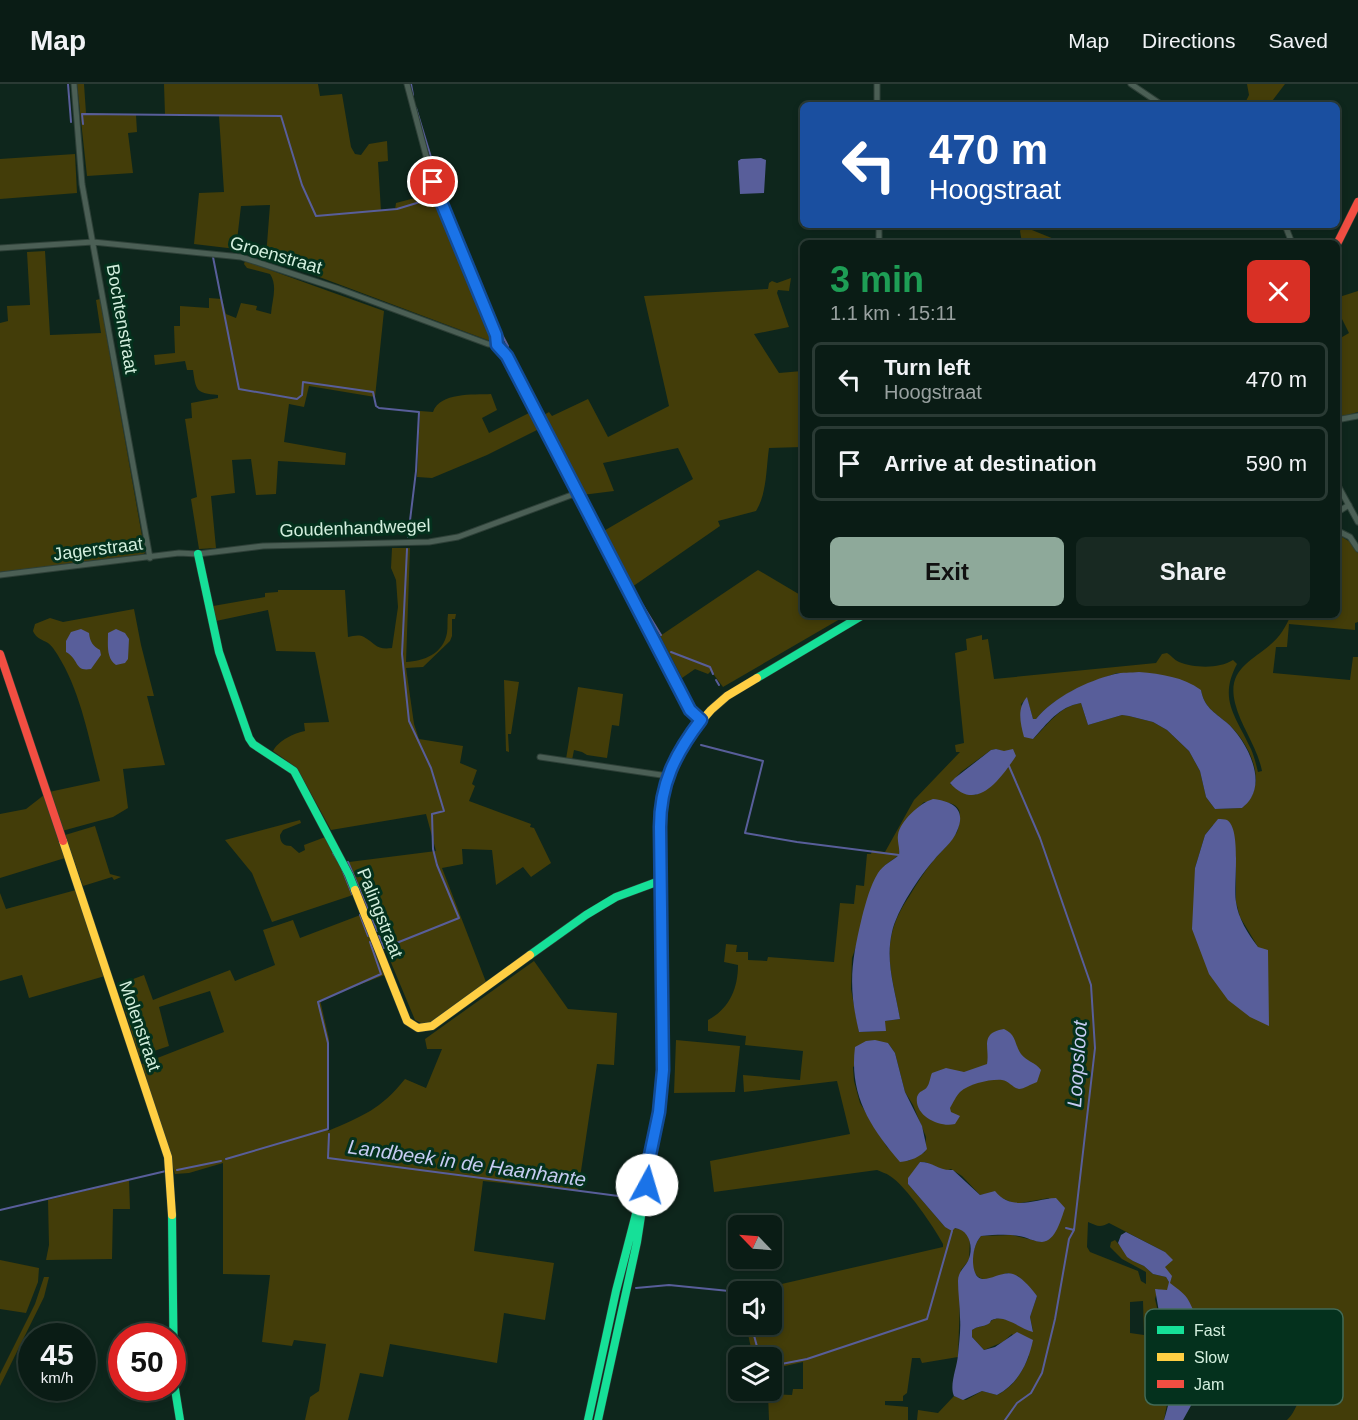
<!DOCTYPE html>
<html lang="en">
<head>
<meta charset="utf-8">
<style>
  :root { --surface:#0a1c15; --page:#182922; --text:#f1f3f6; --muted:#99a1a0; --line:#2a3a34; --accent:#8ea99a }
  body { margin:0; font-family:Helvetica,sans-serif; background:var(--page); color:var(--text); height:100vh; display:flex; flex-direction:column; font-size:22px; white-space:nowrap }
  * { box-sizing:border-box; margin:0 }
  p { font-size:20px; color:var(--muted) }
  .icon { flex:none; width:33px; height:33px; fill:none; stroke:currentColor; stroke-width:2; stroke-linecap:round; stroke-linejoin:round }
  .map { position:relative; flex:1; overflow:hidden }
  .sheet { position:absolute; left:800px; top:156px; width:540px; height:378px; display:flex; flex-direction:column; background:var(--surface); border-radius:9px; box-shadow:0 3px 9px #0003,0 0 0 2px var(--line) }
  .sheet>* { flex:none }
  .hud { position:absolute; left:800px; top:18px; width:540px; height:126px; border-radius:9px; box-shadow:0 3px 9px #0003,0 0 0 2px var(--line); background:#1a4fa0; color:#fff; overflow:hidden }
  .needle { width:39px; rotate:295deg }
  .fabs { position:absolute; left:728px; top:1131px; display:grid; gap:12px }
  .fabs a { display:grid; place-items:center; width:54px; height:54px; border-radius:9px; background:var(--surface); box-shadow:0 3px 9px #0003,0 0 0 2px var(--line); font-size:30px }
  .speed { position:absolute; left:18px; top:1239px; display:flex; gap:12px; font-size:30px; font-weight:700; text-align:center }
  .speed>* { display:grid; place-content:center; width:78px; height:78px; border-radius:50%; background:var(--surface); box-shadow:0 3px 9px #0003,0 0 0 2px var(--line); line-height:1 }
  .speed small { font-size:15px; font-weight:400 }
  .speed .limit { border:9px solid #d22; background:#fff; color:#111 }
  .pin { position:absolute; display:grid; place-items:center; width:51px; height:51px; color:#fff; margin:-26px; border:3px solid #fff; border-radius:50%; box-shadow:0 2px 6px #0007 }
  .me { position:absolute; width:66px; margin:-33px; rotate:6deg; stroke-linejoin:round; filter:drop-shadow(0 0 4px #0008) }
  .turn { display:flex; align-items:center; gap:21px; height:126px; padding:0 30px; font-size:27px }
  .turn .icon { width:78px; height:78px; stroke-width:2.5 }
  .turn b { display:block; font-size:42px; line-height:51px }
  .round { display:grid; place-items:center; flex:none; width:63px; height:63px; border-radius:9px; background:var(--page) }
  .headline { display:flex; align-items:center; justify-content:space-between; height:102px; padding:0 30px }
  h1 { font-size:36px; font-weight:700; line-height:45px; color:#1e9e55 }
  .action { display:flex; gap:12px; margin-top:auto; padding:12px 30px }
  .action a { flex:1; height:69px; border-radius:9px; background:var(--accent); color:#111; font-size:24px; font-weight:700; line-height:69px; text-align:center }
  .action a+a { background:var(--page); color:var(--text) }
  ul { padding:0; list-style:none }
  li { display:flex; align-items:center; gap:18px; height:75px; margin:0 12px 9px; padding:0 18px; border:3px solid var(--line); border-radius:9px }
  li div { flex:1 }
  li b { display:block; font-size:22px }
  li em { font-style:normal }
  header { display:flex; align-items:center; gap:36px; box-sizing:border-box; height:84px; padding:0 30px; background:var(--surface); border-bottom:2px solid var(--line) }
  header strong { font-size:28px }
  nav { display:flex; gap:33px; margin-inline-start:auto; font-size:21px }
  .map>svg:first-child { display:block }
  .green { fill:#433d09; fill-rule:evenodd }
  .water { fill:#585e9a }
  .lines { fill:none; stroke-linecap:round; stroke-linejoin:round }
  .stream { stroke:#585e9a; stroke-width:2 }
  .street-casing { stroke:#2e4038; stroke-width:7 }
  .fast-casing { stroke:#2e4038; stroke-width:9 }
  .slow-casing { stroke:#2e4038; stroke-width:9 }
  .jam-casing { stroke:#2e4038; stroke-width:9 }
  .street { stroke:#4b5f55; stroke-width:5 }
  .fast { stroke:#16e098; stroke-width:8 }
  .slow { stroke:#ffcf43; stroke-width:8 }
  .jam { stroke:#f24e42; stroke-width:8 }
  .route-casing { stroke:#114b97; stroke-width:15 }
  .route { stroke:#1a73e8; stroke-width:10 }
  .labels { text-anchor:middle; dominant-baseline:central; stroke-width:6; stroke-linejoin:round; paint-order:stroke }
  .street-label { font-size:18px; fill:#d3efde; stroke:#04311d }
  .water-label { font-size:20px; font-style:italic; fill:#c7ccf3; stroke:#04311d }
  .key { fill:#04311d; stroke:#426a57; stroke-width:1.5 }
  .key-label { font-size:16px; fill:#d3efde }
</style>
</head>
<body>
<header>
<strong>Map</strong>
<nav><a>Map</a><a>Directions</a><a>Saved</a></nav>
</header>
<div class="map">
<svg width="1358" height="1336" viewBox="0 0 1358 1336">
  <rect width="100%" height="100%" fill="#0e261c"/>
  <path class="green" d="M77,0H84L86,29L136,31L137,48L128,49L133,89L87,92Z
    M164,0H318L320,12L342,10L351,63L355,70L361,71L369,60L387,57L388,77L378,78L381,127L395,126L396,119L434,109L494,255L490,257L266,173L270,121L241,122L236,165L194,160L199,109L224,108L219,32L165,31Z
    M1247,0H1285L1269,21H1244L1249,11Z
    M75,70L77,109L0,115V75Z
    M1022,142L1064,159H1022L1020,147Z
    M45,167L50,251L101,249L96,216L100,215L145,469L142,471L0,488V239L8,237L7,222L30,221L27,168Z
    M245,177L384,227L375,313L309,302L304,323L289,320L284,358L346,369L345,381L278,377L276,410L256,411L251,375L232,376L235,409L211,412L216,464L199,465L191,415L197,413L185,335L192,334L191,319L218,314V311C196,309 196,307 193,286H187L185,277L155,281L154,271L175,269L174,242H180V222L209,224V214L222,215L226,230L236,234L241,219L257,222L256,226L271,230C272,216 278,202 270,190L247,184L244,180Z
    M791,194L789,207L778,206L777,209L789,243L754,250L779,289L802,287V363L769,364C766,385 767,409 756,427L718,437L720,442L632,503L602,448L693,395L678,364L603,379L614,407L582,411L542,332L549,328L552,332L588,315L608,353L669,322L644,212L768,205L769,199L772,197L777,199Z
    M1358,207V328L1337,334V256L1349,249L1337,225L1336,214Z
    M491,310L497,326L482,334L489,349L531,328L539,345L487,371L432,394L417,393L420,327L433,328C440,308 473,311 491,310Z
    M1337,450L1352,459L1358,469V538L1355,539V546L1289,540L1287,563H1276L1273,589L1350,596L1353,573H1358V1336H1287C1300,1325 1309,1285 1305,1268L1301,1266L1289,1269L1261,1267L1221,1288L1218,1282L1207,1293L1202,1294L1186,1283L1180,1276L1181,1270L1194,1272L1169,1199L1168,1206L1164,1207L1158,1205L1155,1215L1171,1283V1299L1164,1336H917L918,1326L938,1329L954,1312L966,1316L982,1307L997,1311C1014,1302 1021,1290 1029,1272L1012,1250L1003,1258L984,1266L972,1253V1246C978,1242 981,1243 986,1241C992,1238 989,1237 995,1235C1007,1231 1021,1245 1033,1247L1030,1233L1037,1212L1018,1192L1007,1189C999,1192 991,1197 983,1195C965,1190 973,1161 981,1152L1012,1151L1041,1158L1049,1114L1015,1120L991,1109L980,1111L962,1092L951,1085L945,1087L925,1078H920L908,1100L945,1143L961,1145L967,1150L970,1155L969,1176L961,1186L958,1273L922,1279L920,1274H912L907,1309L903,1312V1317H885V1321L908,1323V1336H769L768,1310L792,1311L793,1305H803V1278L776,1284L775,1279H771V1274L756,1273L751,1264L746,1241L771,1240V1208L751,1207L943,1163V1160C934,1143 906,1102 890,1092C886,1089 881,1088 877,1086L714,1108L710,1077L850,1050L837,997L744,1008L743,991L800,996L803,967L745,961L746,952L708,947V936C729,925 738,905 738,881L724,878L726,860L737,861L736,868H748V876L767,877L768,873L834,878L840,819L854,820L856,801L864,802L867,770H871L872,766L885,768L914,716L960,668H956L955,661L964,659L955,569L967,566L966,555L982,551V556L988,555L994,595L1156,579L1162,570L1167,569C1171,571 1174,576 1179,578C1194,584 1219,585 1233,576L1237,580C1218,616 1236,632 1251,665C1254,672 1256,680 1258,688L1262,687C1257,662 1241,643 1235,619C1227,586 1250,578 1270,561C1280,553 1286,542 1291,531H1336ZM1117,589L1201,606C1204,623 1214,628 1226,638C1244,653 1263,685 1253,709C1251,715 1245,720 1242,724L1215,725L1206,713L1200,687L1189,667L1167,646L1153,638L1129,632L1122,631L1088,641L1081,619C1058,623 1049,640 1033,655L1021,620L1027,614L1033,635H1036C1056,611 1088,599 1117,589ZM996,665L1016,672L987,705L975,711L950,700L961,688L991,666ZM924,718C934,718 954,715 959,726C961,731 959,743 957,748C951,758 941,768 933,777C925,787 917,799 910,811C878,858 891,885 900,935L885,937V947L859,948L851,905L852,874L884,782L899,771V747L908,734ZM1213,741L1236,784V818L1240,833L1258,863L1195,784L1205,751ZM888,959L895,969L905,1008L913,1021L926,1053L925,1068L908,1077L887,1063L860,1019L854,997L853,983ZM1088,1138C1097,1142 1100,1144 1109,1139L1165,1168L1164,1183L1169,1198L1166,1193L1153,1190L1144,1182L1133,1177L1115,1156L1111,1158L1110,1163L1122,1175L1146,1188V1200L1141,1197L1138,1187L1090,1168L1087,1163ZM1143,1217L1144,1251L1130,1249V1218Z
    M392,464H410L406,578C424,577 443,570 447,549C448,543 447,536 448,530H456L455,535H452V552L450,557L423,583L406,584L414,640L419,655L463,662L460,679L477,686L472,700L475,702L469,717L531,740L530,743L534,744L551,779L531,793L523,783L496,801L492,766L462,765L463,780L442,784L486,898L430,939L423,940L415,936L349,778L436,767L426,730L331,746L297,684L273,667C278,657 294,649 305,647L304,639L329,638L315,568L276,567L268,526L216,537L213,522L265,513V509L278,508V506H345L348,553C353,552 359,550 364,553C376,560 376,566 392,564L398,523L396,496L391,484Z
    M758,486L802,512V531H833L840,535L723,603L711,587L708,590L695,585L682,594L660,552Z
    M134,525L141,561L154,612H147L165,681L123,685L128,724L113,733L62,747L49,708L100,697C88,652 80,602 53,564C47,555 38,558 33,547L35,540L50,534L63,538Z
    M504,596L519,598L511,650H508L509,668L506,667Z
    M578,603L623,610L619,642L612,641L607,674L587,671L582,668L574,666L572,676L566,675Z
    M44,711L65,774L0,794V730L26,725Z
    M300,736L301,739L283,746L280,751C280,759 284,762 291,762L299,769L305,766L304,761L328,752L353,811L272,838L252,789L225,756Z
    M95,742L110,790L121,793L114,796L112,793L83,802L65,751Z
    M76,806L105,892L29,914L22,891L0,897V809L6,825Z
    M363,830L387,890L320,916L329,955L328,1047C363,1032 381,1025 405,995L426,1004L442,965H427L425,955L534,877L568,925L617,929L614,981L597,980L578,1107L483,1097L474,1167L554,1179L545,1236L504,1229L497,1279L390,1260L383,1293L360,1289L348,1336H305L310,1313L319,1307L326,1260L294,1256L292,1262L262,1258L270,1191L223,1190V1079L189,1089L175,1090L142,980L224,948L210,907L159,923L169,962L139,972L117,901L144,891L153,916L230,886L235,897L275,881L263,846L293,836L300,854Z
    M676,956L740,962L735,1008L674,1009Z
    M129,1096L130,1125H113L112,1175L46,1176L49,1161L48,1116Z
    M0,1176L39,1184L38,1198L26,1229L0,1225Z
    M44,1193H49L44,1213L0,1302V1290L35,1220Z"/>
  <path class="water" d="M761,74L766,76L764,109L740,110L738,77L741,75Z
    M81,545L89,549C90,558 93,562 100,566L101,571L91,585C74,588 80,576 66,568V557L71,548Z
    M116,545L125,549L129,555L128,575L125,579L116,581C106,574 108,560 108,549Z
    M1139,588C1162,590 1183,593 1201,606C1204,623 1214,628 1226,638C1244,653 1265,691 1251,714C1249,718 1245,721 1242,724L1215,725L1206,713L1200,687L1189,667L1167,646L1153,638L1129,632L1122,631L1088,641L1081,619C1058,623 1048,639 1033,655L1024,653C1020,638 1017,624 1027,613L1033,635H1036C1054,613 1087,597 1115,590C1122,588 1131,589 1139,588Z
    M996,665L1004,667L1013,665L1016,672C1001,694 977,730 950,699L955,694L991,666Z
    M933,715C952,717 967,725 957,747C953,758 941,767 934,776C919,793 897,826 892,848C885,878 895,905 900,935L885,937L886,947L859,948C848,902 851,879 862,833C866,818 870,802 878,789C883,781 892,777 899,771C900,763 897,758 898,751C900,737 920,719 933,715Z
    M1218,735C1221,735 1225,735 1227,736C1242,745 1233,802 1236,818C1238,834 1248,850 1258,863L1268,866L1269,942L1250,933L1228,916L1209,890L1192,845L1195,784L1205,751Z
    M1004,945C1017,951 1014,960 1021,970C1026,977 1035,978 1041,986L1037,998C1031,1000 1024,1005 1019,1005C1013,1004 1009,997 1002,996C990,995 969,1000 960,1008C956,1012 953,1019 950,1024L951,1028L960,1032L955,1040C940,1044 914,1032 917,1013C919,1006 925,1007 927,1003C930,999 930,993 932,989L946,984L964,988L987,980C990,964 979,949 1004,945Z
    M875,956L888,959L895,969L905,1008L922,1042L927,1065C921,1073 910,1077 900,1078C870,1043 849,1011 855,963L866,957Z
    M920,1078C934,1078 938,1087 953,1086L980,1111L995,1107C1012,1128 1034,1115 1056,1114L1065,1124C1061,1135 1056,1157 1042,1158C1035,1158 1026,1153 1019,1152C1007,1150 994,1151 981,1152C975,1159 973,1168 973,1178C975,1211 998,1185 1013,1190C1021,1192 1032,1205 1037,1212L1030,1233L1033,1248C1021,1245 1006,1232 995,1235C987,1237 994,1238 986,1241C981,1243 978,1242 972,1246V1253L984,1266L995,1263L1017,1248L1033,1256C1028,1279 1019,1299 997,1311L982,1307L963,1316L954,1312C949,1301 957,1284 958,1271C959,1259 961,1246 960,1234C960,1222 958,1209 958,1197C958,1188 964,1184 968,1177C974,1164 970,1146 955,1144L952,1147L945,1143L908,1100V1094Z
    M1126,1148L1165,1168L1173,1176L1165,1183L1172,1192L1170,1199C1175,1203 1183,1208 1187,1214C1195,1226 1207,1261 1201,1273L1181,1270L1182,1279L1202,1294L1193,1318L1183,1336H1164C1170,1317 1175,1293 1167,1274L1155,1205L1167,1206L1169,1198L1166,1193L1153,1190L1144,1182L1133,1177L1127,1173L1118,1159L1121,1151Z"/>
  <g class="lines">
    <path class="stream" d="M68,0L71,38
      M411,0L413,11
      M416,24L437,93
      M83,40L82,30L281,32L302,101L316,132L397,125L433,114
      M440,106L475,189
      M213,173L239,305L297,315L302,311L303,298L373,308L376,322L379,324L419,328L416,387L408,453
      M481,205L492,230
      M496,239L508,262
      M526,298L554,352
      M556,356L583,409
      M588,418L605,451
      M607,456L634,505
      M636,510L661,551
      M671,568L710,583L713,590
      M716,596L719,601
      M701,661L763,677L745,749L797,758L899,771
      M333,769L338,777
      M348,778L377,847
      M342,785L352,810
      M360,831L368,852
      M379,852L384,864L459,834L437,781L433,765L432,730L444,727L431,684L409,637L402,570L407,465
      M329,1050L328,1074L626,1113
      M226,1075L328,1045V959L318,918L381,890L370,858
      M177,1086L221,1077
      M0,1126L166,1087
      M1066,1144L1074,1146
      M636,1204L669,1201L739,1208
      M751,1240L760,1274
      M771,1282L807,1275L927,1235L952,1147
      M1005,1336L1017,1319L1031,1309L1042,1289L1055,1235L1069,1155L1074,1146L1095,964L1091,901L1040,754L1009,682"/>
    <defs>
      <path id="street" d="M74,0L82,100L150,474
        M407,0L433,98L496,251L497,261L507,272L690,626L701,636
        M1131,0L1162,21
        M877,21V0
        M879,141V159
        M1285,141L1292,159
        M0,164L93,158L241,173L339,205L488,260L497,261
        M1336,336L1358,332
        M1336,398L1358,438
        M1336,429L1349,421
        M1336,446L1350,453L1358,465
        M0,491L179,469L198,470L263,462L429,458L458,453L577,409
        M540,673L668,692"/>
      <path id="fast" d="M198,470L219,568L249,654L253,660L294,687L349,791L355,806
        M757,594L863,531
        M530,871L586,831L616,813L662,796
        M172,1131L174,1299L180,1336
        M588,1336L616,1207L645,1095L659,1028L663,986L662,901
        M598,1336L637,1158L646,1100"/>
      <path id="slow" d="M63,757L168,1073L172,1131
        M355,806L407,937L418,944L432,942L530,871
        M662,901V711L673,678L690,650L711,626L727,612L757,594"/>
      <path id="jam" d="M1336,162L1358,118
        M0,570L63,757"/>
    </defs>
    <use href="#street" class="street-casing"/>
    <use href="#fast" class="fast-casing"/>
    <use href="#slow" class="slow-casing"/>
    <use href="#jam" class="jam-casing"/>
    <use href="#street" class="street"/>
    <use href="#fast" class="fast"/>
    <use href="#slow" class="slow"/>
    <use href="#jam" class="jam"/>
  </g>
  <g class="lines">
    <defs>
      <path id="route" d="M433,98L496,251L497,261L507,272L690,626L701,636C675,670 660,700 660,743L663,986L659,1028L645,1095L647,1101"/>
    </defs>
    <use href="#route" class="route-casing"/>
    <use href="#route" class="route"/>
  </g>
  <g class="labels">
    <g class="street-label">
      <text transform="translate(276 171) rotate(16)">Groenstraat</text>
      <text transform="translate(122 235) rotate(80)">Bochtenstraat</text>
      <text transform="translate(355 444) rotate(-2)">Goudenhandwegel</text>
      <text transform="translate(98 465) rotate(-7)">Jagerstraat</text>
      <text transform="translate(380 829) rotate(68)">Palingstraat</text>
      <text transform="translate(140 942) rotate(71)">Molenstraat</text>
    </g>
    <g class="water-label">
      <text transform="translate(1077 980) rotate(-86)">Loopsloot</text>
      <text transform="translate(467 1079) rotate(8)">Landbeek in de Haanhante</text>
    </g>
  </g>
  <rect x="1145" y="1225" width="198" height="96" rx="9" class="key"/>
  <rect x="1157" y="1242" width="27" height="8" fill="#16e098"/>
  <rect x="1157" y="1269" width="27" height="8" fill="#ffcf43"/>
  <rect x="1157" y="1296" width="27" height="8" fill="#f24e42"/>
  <g class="key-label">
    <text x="1194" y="1252">Fast</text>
    <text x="1194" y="1279">Slow</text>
    <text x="1194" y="1306">Jam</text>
  </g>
</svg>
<div class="fabs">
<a><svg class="needle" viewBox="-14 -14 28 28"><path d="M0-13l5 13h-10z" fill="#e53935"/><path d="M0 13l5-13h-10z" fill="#99a1a0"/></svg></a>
<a><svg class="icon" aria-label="sound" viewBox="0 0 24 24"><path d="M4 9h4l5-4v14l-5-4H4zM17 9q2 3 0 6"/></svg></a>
<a><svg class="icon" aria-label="layers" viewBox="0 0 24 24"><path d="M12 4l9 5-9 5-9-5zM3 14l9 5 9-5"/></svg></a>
</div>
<div class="speed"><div>45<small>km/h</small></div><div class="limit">50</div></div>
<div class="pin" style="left:433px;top:98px;background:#d93025"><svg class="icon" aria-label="arrive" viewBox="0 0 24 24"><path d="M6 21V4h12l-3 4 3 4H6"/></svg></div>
<svg class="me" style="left:647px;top:1101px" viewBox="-20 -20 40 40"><circle r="19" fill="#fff"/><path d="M0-13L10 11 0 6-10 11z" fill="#1a73e8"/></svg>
<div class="hud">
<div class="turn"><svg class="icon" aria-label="left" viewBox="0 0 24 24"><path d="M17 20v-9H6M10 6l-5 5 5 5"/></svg><div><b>470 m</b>Hoogstraat</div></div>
</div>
<section class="sheet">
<div class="headline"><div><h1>3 min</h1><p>1.1 km · 15:11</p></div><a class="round" style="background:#d93025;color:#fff"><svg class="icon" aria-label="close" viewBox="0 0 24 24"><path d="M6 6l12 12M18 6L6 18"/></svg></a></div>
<ul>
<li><svg class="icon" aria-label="left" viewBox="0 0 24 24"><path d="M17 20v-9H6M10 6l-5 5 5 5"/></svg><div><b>Turn left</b><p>Hoogstraat</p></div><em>470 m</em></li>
<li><svg class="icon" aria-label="arrive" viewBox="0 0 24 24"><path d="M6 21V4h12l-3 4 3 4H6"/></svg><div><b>Arrive at destination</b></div><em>590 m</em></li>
</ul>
<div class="action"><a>Exit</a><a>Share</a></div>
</section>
</div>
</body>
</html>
